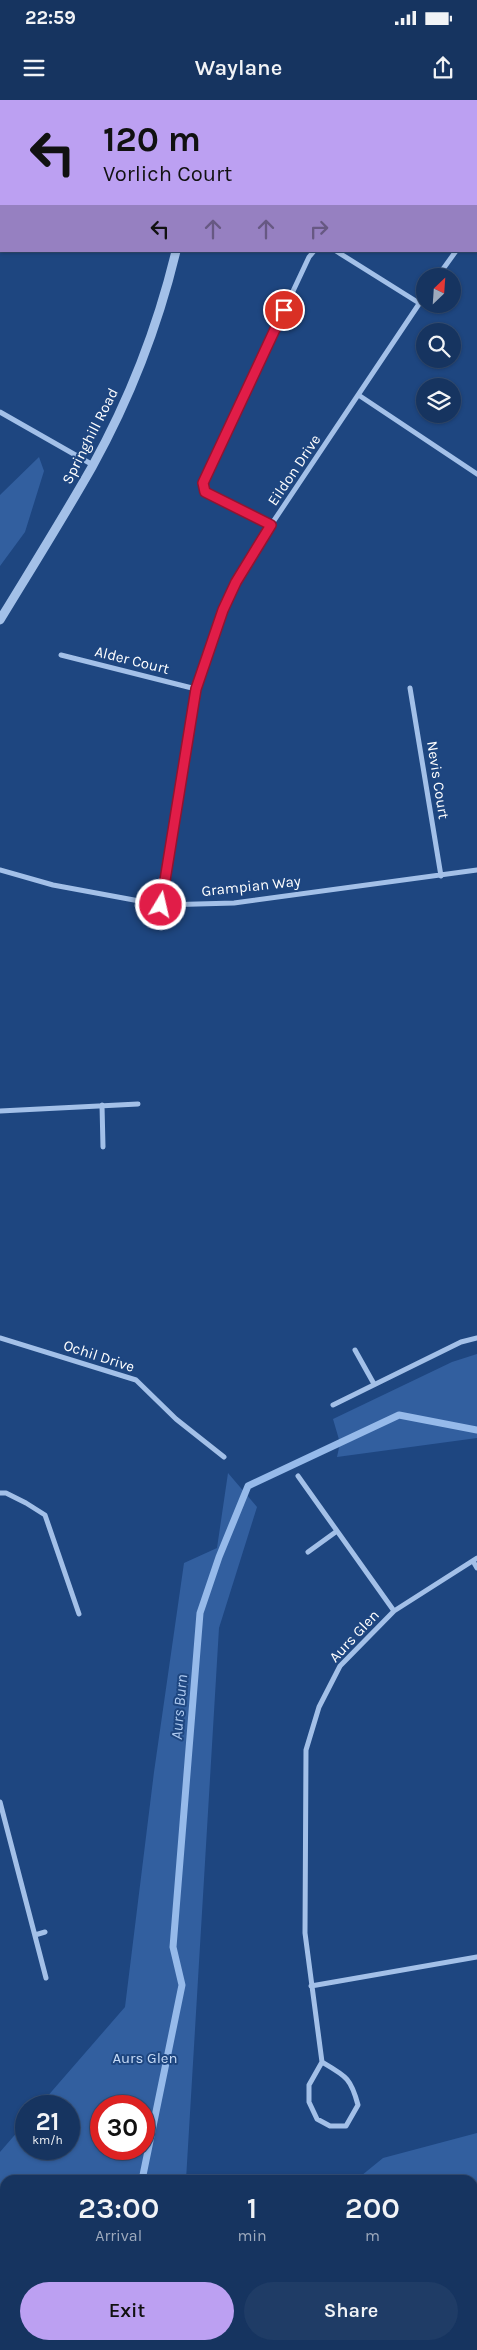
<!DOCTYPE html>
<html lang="en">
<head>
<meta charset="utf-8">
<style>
  :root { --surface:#163460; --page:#1f3c66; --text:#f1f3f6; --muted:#9eaabd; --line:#354f75; --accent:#bca0f2 }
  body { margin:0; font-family:Karla,sans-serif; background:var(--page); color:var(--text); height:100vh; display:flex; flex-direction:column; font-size:19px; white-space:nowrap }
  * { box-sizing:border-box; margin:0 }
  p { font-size:16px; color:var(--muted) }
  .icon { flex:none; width:28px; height:28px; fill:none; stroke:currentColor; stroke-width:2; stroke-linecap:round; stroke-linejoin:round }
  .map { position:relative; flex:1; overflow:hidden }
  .drawer { position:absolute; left:0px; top:2075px; width:478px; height:175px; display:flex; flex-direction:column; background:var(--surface); border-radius:15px 15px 0 0; box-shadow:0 1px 4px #0004,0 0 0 1px var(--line) }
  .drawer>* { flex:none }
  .banner { position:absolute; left:0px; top:0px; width:478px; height:152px; box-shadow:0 1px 4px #0004,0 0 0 1px var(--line); background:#bca0f2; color:#111; overflow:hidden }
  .needle { width:32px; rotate:25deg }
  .tools { position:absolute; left:416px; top:168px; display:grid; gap:10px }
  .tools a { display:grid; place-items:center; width:45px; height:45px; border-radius:50%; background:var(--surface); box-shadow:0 1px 4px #0004,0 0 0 1px var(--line); font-size:25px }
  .speed { position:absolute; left:15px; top:1995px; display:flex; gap:10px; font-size:25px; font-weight:700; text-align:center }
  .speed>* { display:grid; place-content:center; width:65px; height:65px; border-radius:50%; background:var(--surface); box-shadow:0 1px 4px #0004,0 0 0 1px var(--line); line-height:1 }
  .speed small { font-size:12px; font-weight:400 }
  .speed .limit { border:8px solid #d22; background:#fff; color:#111 }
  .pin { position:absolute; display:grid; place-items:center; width:42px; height:42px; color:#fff; margin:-21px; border:2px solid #fff; border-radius:50%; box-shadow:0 1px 5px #0007 }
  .me { position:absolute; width:55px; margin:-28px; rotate:9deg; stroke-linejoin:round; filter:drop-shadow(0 0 4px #0008) }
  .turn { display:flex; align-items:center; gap:18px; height:105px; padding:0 20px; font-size:22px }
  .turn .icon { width:65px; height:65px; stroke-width:2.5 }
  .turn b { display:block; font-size:35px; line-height:42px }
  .lanes { display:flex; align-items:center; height:48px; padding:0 20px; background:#0003; justify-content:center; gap:25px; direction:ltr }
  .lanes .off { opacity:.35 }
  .eta { display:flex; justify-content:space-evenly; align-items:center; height:85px; text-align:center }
  .eta b { font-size:30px; font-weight:600; line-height:35px }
  .cta { display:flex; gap:10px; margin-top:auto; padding:10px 20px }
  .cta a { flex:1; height:58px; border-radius:30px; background:var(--accent); color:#111; font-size:20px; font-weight:600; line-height:58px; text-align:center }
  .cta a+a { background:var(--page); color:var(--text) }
  .status { display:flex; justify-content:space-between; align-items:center; height:35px; padding:0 25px; background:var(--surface); direction:ltr }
  .status svg { height:14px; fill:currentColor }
  header { display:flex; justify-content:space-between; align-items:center; height:65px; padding:0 20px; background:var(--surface); font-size:22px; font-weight:600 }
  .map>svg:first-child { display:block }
  .green { fill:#325f9f; fill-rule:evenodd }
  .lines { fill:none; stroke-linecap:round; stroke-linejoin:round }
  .stream { stroke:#96baea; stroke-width:7 }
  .minor { stroke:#a3c0e8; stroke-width:5 }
  .tertiary { stroke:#a3c0e8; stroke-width:9 }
  .route-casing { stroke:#92132f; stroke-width:12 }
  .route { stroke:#e11d48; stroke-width:9 }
  .labels { text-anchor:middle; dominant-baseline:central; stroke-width:4; stroke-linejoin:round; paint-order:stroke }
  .street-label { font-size:15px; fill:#fff; stroke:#1e4680 }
  .park-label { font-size:15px; fill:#c7dbf6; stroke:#1e4680 }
  .water-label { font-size:16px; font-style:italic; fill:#aecaf0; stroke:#1e4680 }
</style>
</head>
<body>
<div class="status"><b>22:59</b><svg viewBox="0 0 49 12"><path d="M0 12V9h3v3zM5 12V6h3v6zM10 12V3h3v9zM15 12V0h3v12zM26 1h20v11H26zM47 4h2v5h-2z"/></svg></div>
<header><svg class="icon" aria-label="menu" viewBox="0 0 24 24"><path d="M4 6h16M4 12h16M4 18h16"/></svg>Waylane<svg class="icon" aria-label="share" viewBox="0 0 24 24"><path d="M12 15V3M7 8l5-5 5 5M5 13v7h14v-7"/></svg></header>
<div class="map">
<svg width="477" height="2250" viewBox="0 0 477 2250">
  <rect width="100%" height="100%" fill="#1e4680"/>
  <path class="green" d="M39,357L44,371L25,432L0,466V395Z
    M477,1254V1338L337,1357L340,1343L333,1319L452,1262Z
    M228,1373L257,1407L219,1528L186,2080H5V2245H472V2080H356L383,2058L477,2033V2250H0V2052L26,2022V2049H69V2006H39L125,1907L154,1672L184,1463L217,1448ZM101,2006H144V2049H101Z"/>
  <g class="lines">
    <path class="stream" d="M142,2080L182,1885L173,1847L200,1513L219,1457L248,1386L399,1315L477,1330
      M78,2250L80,2245"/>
    <path class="minor" d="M476,110L477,111
      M476,122L477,121
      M336,151L419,203
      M438,176L456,151
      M360,296L477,374
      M0,312L93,365
      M271,425L205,392L203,383L309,157L314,151
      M61,555L196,589
      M410,588L441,776
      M0,770L53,785L161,805L234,803L477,770
      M161,805L196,589L223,511L237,482L271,425L425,195
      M102,1005L103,1047
      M0,1011L138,1004
      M0,1238L136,1280L176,1319L224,1357
      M355,1250L374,1284
      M333,1305L461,1242L477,1238
      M298,1376L394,1511
      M0,1393H6L26,1403L45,1415L79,1514
      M308,1452L337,1431
      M473,1461L477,1468
      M0,1702L46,1878
      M35,1835L45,1832
      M311,1886L477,1857
      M322,1962C346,1976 351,1978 358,2005L346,2026H330L317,2019L309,2002V1985L322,1962L305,1833L306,1650L319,1607L340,1566L394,1511L477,1458"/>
    <path class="tertiary" d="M203,1V0
      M0,520C31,469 63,418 92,367C129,300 158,226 176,151"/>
  </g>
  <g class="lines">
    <defs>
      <path id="route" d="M161,805L196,589L223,510L236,482L271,425L205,392L203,383L284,210"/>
    </defs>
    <use href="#route" class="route-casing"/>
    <use href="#route" class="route"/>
  </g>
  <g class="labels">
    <g class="street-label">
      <text transform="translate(90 336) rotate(-63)">Springhill Road</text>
      <text transform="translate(294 370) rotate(-56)">Eildon Drive</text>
      <text transform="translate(132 560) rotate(14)">Alder Court</text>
      <text transform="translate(438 680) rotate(81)">Nevis Court</text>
      <text transform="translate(251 786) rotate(-6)">Grampian Way</text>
      <text transform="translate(99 1256) rotate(18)">Ochil Drive</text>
      <text transform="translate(354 1536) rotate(-47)">Aurs Glen</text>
    </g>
    <g class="park-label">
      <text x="145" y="1958">Aurs Glen</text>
    </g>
    <g class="water-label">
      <text transform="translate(179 1607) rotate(-85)">Aurs Burn</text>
    </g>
  </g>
</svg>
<div class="tools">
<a><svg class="needle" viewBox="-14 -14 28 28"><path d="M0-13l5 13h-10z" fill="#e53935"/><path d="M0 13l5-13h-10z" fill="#9eaabd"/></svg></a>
<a><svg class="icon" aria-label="search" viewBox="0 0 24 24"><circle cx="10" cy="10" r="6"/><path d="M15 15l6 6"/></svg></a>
<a><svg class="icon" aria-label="layers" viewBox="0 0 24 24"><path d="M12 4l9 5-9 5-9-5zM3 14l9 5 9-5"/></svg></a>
</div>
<div class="speed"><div>21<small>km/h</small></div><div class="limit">30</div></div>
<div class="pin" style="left:284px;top:210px;background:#d93025"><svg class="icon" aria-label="arrive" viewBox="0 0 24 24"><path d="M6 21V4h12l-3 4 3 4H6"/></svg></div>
<svg class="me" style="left:161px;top:805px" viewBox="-20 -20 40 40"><circle r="17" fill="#e11d48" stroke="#fff" stroke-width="3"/><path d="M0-11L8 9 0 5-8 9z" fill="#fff"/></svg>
<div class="banner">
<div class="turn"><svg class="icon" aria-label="left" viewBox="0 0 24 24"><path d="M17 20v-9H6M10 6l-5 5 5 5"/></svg><div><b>120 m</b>Vorlich Court</div></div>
<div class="lanes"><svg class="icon" aria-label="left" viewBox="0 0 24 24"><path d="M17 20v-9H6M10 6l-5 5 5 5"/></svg><svg class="icon off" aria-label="ahead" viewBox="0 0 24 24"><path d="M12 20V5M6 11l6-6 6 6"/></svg><svg class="icon off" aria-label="ahead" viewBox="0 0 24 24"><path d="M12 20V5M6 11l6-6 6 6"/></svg><svg class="icon off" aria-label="right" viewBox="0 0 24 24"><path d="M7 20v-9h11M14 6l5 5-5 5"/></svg></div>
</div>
<section class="drawer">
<div class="eta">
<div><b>23:00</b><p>Arrival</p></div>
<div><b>1</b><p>min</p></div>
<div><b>200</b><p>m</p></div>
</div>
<div class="cta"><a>Exit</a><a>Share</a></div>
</section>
</div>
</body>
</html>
